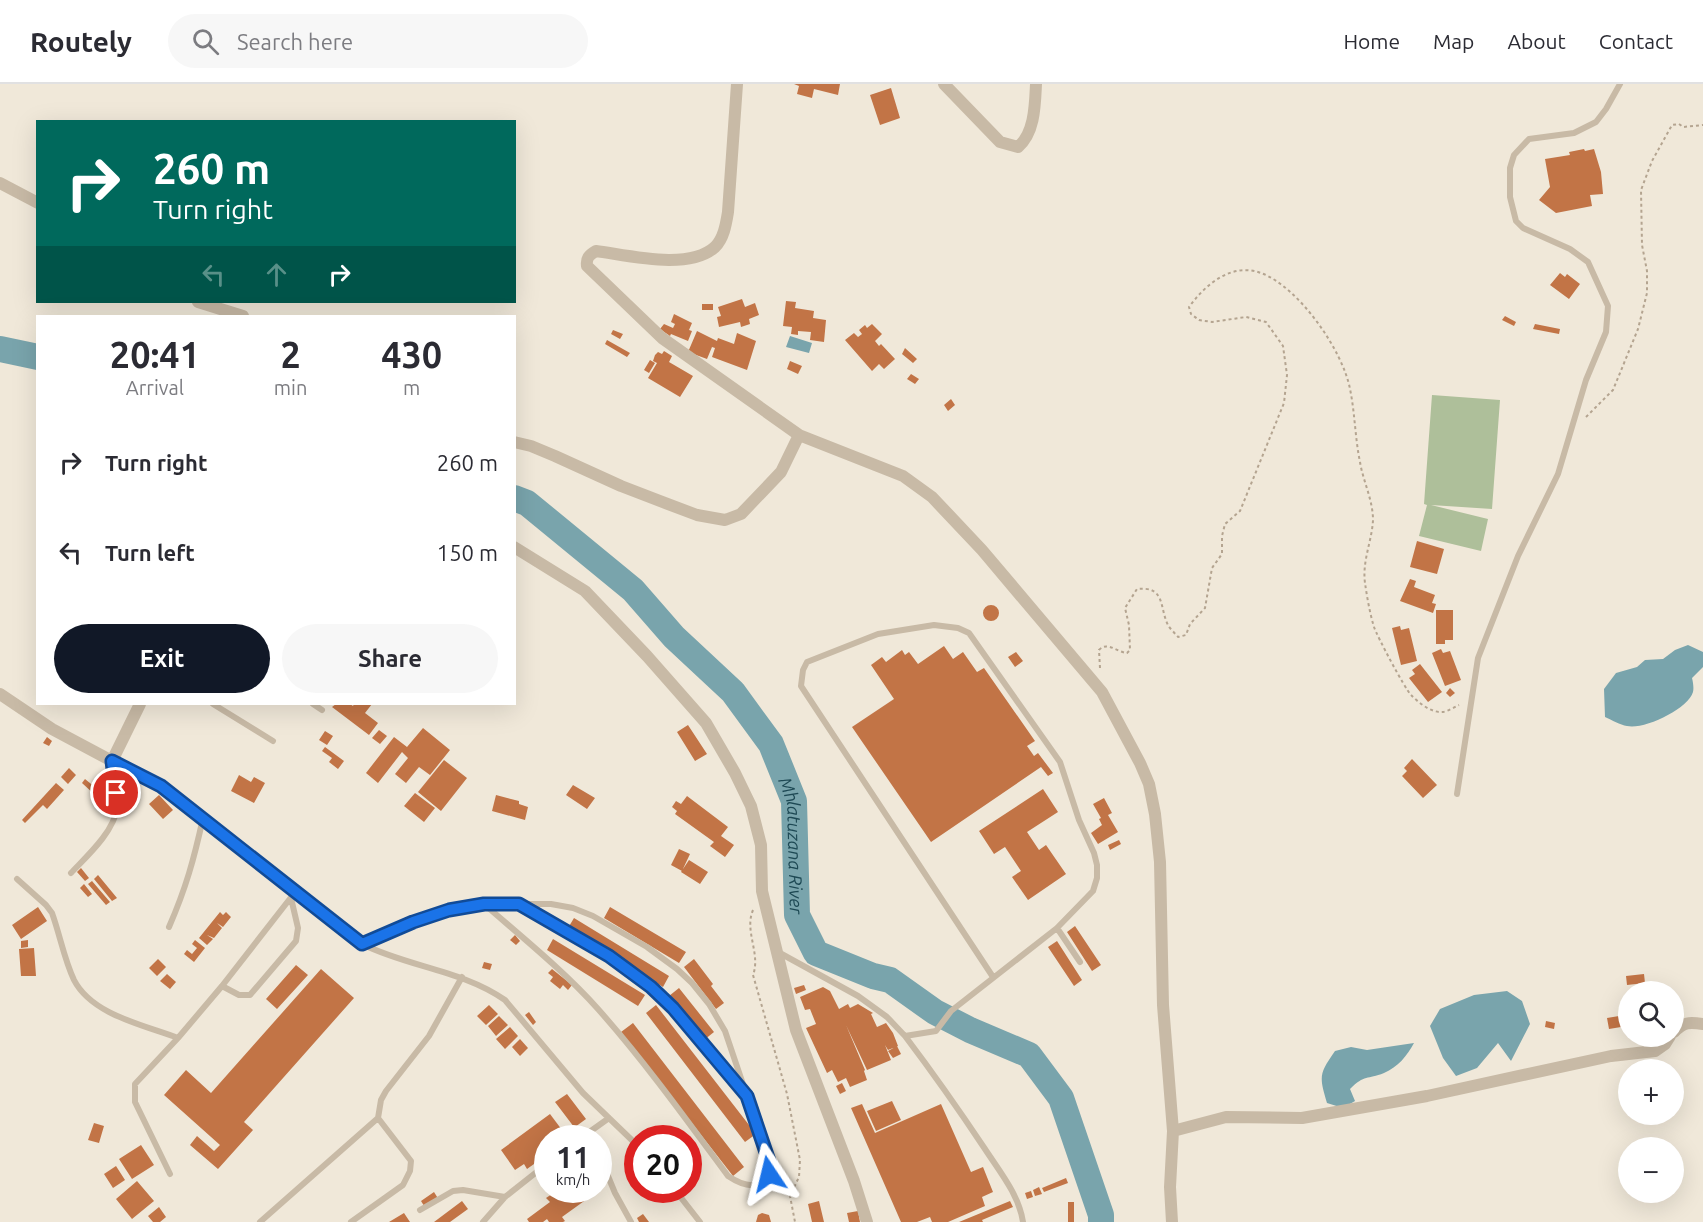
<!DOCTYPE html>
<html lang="en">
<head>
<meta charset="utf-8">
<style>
  :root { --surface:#fff; --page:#f7f7f7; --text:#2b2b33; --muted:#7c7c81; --line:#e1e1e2; --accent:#111827 }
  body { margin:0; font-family:Ubuntu,sans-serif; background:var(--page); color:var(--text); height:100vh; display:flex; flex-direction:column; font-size:22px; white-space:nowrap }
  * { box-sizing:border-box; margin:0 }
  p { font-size:20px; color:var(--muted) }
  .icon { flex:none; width:33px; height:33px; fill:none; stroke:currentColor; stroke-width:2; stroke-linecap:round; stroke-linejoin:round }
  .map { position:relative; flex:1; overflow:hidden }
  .details { position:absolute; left:36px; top:231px; width:480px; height:390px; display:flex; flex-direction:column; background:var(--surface); border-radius:0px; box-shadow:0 6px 24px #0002 }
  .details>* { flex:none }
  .hud { position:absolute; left:36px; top:36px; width:480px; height:183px; border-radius:0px; box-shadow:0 6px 24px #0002; background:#00695c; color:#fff; overflow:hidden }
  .tools { position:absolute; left:1618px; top:897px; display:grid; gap:12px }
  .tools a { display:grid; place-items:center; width:66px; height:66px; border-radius:50%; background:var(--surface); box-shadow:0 6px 24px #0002; font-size:30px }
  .speed { position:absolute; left:534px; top:1041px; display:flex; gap:12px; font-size:30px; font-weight:700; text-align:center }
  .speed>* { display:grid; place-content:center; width:78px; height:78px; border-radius:50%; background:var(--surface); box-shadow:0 6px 24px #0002; line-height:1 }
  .speed small { font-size:15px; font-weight:400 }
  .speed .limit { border:9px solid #d22; background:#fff; color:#111 }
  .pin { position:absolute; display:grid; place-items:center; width:51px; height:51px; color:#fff; margin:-26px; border:3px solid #fff; border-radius:50%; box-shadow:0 2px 6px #0007 }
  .me { position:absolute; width:66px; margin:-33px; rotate:350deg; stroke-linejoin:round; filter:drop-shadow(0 0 4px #0008) }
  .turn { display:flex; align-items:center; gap:21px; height:126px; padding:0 18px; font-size:27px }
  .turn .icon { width:78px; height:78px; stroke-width:2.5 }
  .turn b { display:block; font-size:42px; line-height:51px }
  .lanes { display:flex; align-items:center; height:57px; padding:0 18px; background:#0003; justify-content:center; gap:30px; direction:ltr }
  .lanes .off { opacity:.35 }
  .eta { display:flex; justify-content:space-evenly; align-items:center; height:102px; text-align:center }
  .eta b { font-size:36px; font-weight:600; line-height:42px }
  .cta { display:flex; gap:12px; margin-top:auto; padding:12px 18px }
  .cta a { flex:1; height:69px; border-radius:36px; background:var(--accent); color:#fff; font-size:24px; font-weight:600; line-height:69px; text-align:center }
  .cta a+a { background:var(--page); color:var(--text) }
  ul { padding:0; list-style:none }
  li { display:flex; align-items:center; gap:18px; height:90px; padding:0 18px }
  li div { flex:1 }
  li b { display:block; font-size:22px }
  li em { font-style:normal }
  header { display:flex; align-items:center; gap:36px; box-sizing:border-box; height:84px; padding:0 30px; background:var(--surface); border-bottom:2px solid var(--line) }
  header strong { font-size:28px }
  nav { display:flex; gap:33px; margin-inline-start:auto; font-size:21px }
  .search { width:420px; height:54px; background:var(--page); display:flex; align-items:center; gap:15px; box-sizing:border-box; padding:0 21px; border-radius:33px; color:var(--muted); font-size:22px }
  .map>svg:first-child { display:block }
  .green { fill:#aebf9a }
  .water { fill:#79a4ac }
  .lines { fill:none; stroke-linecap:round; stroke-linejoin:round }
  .river { stroke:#79a4ac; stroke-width:26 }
  .building { fill:#c27446 }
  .path { stroke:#b4a490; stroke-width:2; stroke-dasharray:3 3; stroke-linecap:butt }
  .service { stroke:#c8baa6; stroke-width:6 }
  .minor { stroke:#c8baa6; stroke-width:12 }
  .route-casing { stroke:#114b97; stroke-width:15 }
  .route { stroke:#1a73e8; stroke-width:10 }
  .labels { text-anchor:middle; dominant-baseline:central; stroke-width:5; stroke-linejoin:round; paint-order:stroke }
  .water-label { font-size:18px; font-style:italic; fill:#1e4954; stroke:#f8f2e5 }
</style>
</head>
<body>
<header>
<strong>Routely</strong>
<div class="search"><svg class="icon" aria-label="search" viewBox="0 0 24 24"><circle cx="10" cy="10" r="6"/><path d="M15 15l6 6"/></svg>Search here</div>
<nav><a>Home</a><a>Map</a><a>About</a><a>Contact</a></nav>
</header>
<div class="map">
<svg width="1703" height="1138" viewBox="0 0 1703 1138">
  <rect width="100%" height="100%" fill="#f0e8d9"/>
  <path class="green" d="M1432,311L1500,316L1492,425L1431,421L1488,435L1481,467L1419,452L1427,421L1424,420Z"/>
  <path class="water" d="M790,252L812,259L809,269L786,263Z
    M1688,561L1703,568V583L1692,594C1693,598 1694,604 1693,608C1688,625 1644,646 1627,642C1620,641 1612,636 1605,633L1604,605L1616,589L1637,583L1645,576L1663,575L1675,566Z
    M1507,907L1522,917L1530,940L1511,977L1498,959L1477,984L1456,992L1443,974L1430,942L1440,925L1474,911Z
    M1414,959C1407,972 1398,983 1384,989C1367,996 1365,990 1350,1005L1355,1017L1343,1024L1327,1019C1319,992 1319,990 1335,967L1351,963L1367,966Z"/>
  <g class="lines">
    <g class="river">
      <path d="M0,265L38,273"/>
      <path id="s1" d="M514,414L527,419L633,506L674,553L733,608L771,660L794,717L797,831L816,869L873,892L890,896L935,928L970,946L1029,971L1061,1014L1101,1131V1138"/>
    </g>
  </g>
  <path class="building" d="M794,0H840L838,11L814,5L812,14L797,10L799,2Z
    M891,4L900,34L880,41L870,11Z
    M1584,65L1585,67L1594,65L1601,88L1603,110L1590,111L1592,122L1556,129L1539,116L1550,103L1545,75L1570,71L1569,68Z
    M1560,189L1565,193L1567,190L1580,200L1569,215L1550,201Z
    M742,215L745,223L755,219L759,231L749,235L750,240L741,243L740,238L719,243L717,233L721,232L718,223Z
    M786,217L796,218L795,224L814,227L813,234L826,236L824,258L810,256L811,248L798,247V251L791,250L792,243L783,242Z
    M702,220H713V226H702Z
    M674,230L692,239L689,246L692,247L688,257L671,250L670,252L660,245L664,240L673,244L675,240L671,238Z
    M1505,232L1516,238L1514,242L1502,236Z
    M872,240L882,250L875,257L879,262L881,260L895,275L884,285L879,280L872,287L845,256L854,249L858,253L862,250L859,246L865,241L867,244Z
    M1535,240L1560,245L1559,250L1533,245Z
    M613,246L623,250L620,255L611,250Z
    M697,247L717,257L718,254L734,260L737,249L756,257L747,286L712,273L715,264L712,263L707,275L688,268Z
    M607,256L630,269L627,273L605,260Z
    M905,264L917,275L913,279L902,270Z
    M664,267L672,272L669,278L693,292L680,313L648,294L657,279L653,277L655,271L658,268L662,270Z
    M650,276L655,279L649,289L644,286Z
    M790,277L802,282L798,290L787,285Z
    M911,290L919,295L915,300L907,295Z
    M951,315L955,321L948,327L944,321Z
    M1417,457L1444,465L1437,490L1410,483Z
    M1410,495L1416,497L1414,503L1435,511L1432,519L1436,520L1433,529L1400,517Z
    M983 529a8 8 0 1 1 16 0a8 8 0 1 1-16 0Z
    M1436,526H1453V556H1445V560H1436Z
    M1400,542L1401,546L1409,544L1417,577L1401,581L1392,544Z
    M944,562L953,575L963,568L977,588L984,584L1035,657L1027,662L1034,672L1038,669L1053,689L1048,692L1041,683L931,758L852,643L894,615L871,581L882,573L886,578L902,566L905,571L909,568L918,580Z
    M1441,565L1443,569L1450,567L1461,596L1445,602L1432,569Z
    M1016,568L1023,577L1015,583L1008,573Z
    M1420,580L1442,608L1428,618L1409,594L1415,590L1412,586Z
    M1450,604L1455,609L1450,613L1446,609Z
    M336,620H350L353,622L354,620H372L365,629L378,639L369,651L332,623Z
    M688,641L707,670L695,677L677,648Z
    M423,644L450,666L430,691L419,683L406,699L395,690L408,674L402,668L378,699L366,689L394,653L407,663Z
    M379,646L387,652L380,660L372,654Z
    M325,647L333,652L327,661L319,656Z
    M47,653L52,657L49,662L43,659Z
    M325,663L344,677L338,685L329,678L332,674L322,667Z
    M1412,675L1437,701L1423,714L1402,692L1407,687L1404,684Z
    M444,676L467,694L441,727L418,708Z
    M69,684L76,691L68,700L61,693Z
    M239,691L251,698L254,693L265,699L254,719L231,707Z
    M85,695L112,717L107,722L82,699Z
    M56,699L64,706L47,725L43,721L25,739L22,736Z
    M573,701L595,714L587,725L566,711Z
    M1043,705L1058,728L1027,748L1039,766L1046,761L1066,790L1028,816L1012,793L1021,787L1005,763L994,770L979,747Z
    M415,709L435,724L424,738L404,722Z
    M159,711L173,726L163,735L149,720Z
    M496,711L519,717V720L528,723L525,736L492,727Z
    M687,712L728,743L721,752L734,761L725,773L710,762L714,758L675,730L677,727L672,723L676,717L681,720Z
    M1104,714L1112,729L1108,731L1118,748L1098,760L1091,749L1102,741L1099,735L1101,734L1093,720Z
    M1119,756L1121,760L1110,766L1108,761Z
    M679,765L690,770L682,787L671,781Z
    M689,776L708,788L700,800L681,788Z
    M81,784L89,794L85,797L77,788Z
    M98,791L117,814L112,817L94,795Z
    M92,797L110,818L106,821L88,800Z
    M84,800L92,810L88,813L80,804Z
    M38,823L47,837L21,855L12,841Z
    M610,823L686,868L679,879L604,834Z
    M220,828L223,831L226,828L231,833L223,843L217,839L222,844L214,854L207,851L213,855L207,861L199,854Z
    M574,834L669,892L663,903L568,844Z
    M1075,842L1101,881L1092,887L1067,848Z
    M515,851L520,857L516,861L510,856Z
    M553,855L645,911L638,922L547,866Z
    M28,856V863L21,864V857Z
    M195,856L205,864L194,878L184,870L187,866L192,870L197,864L192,860Z
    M1057,857L1082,896L1074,902L1048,863Z
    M34,864L36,892H21L19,865Z
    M158,875L166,883L157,892L149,884Z
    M694,875L713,900L711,902L724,919L716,925L684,883Z
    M484,878L492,880L490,886L482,884Z
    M296,881L308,891L277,925L266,915Z
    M321,885L354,914L244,1038L253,1046L218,1085L190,1061L197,1052L214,1067L220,1061L164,1011L186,986L211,1009Z
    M552,885L572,901L568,906L563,901L560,905L550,897L553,893L548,889Z
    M167,890L176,898L170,905L160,897Z
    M1644,890L1645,899L1627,901L1626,892Z
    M804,901L806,906L796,910L794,904Z
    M823,903L830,907L839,925L848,920L850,924L858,920L873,929L871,930L877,943L886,939L893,949L898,962L888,966L885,961L891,976L867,986L846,941L865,986L864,987L867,996L850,1003L846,994L838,998L832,986L827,989L806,944L816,940L810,925L805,926L800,913Z
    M679,904L714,948L704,956L669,912Z
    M489,921L498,930L486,941L477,932Z
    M656,921L756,1050L745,1058L646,929Z
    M529,928L536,938L533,941L525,931Z
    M1625,931L1627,942L1609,945L1607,934Z
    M499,932L508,941L496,952L488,942Z
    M1546,937L1555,939L1554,945L1545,943Z
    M633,939L744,1083L733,1092L621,948Z
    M510,943L518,952L505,965L496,955Z
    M520,955L528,964L520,972L512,963Z
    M897,962L901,970L893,974L888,967Z
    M842,999L846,1007L840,1010L836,1002Z
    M567,1010L586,1035L575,1043L579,1047L568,1054H548V1070L527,1085L524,1080L515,1086L501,1066L550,1030L565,1050L574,1043L555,1018Z
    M892,1017L901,1036L876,1047L867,1027Z
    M862,1020L875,1049L941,1020L971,1088L983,1083L993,1108L982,1113L985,1122L948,1138H932L930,1133L917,1138H901L851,1024Z
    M94,1039L104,1042L99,1059L88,1056Z
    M141,1061L154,1081L132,1095L119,1075Z
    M116,1082L125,1096L113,1104L104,1090Z
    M1066,1094L1068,1099L1044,1108L1042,1104Z
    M137,1097L154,1117L132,1135L116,1115Z
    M1039,1103L1042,1110L1035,1112L1033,1106Z
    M558,1106H565L568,1109L573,1106L575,1108V1106H580L587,1115L562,1133L565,1137L563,1138H549L547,1135L543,1138H529L527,1135L550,1118L546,1114Z
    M1031,1107L1033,1113L1027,1115L1025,1109Z
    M434,1108L439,1116L426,1125L421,1117Z
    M462,1117L468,1125L450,1138H434Z
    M819,1117L824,1138H812L808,1120Z
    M1010,1117L1013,1123L982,1136L983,1138H959Z
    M1068,1118H1074V1138H1068Z
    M159,1123L166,1133L160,1138H153L148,1132Z
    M858,1127L860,1138H849L847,1129Z
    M404,1129L410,1138H389Z
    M762,1129L769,1131L771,1138H756L758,1131Z
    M643,1130L649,1138H639L637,1134Z"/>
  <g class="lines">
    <path class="path" d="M1586,333L1613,306L1638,245L1647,209V187L1642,161L1641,106L1652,77L1672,41L1679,40L1683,43L1703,41
      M1100,584L1099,566C1107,557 1117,568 1127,569L1130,566L1129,541L1125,524L1137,505C1166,502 1159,523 1168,541C1170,545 1175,549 1178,553L1186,551L1190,540L1205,524L1212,484L1222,470V452L1225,440L1240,427L1284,319L1287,291L1283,262L1266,238L1246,233L1212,238L1199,236L1191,230L1189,223C1205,201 1231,178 1261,189C1299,203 1343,267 1350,305C1355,329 1355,354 1360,378C1363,397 1373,416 1373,436C1372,457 1362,477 1365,499C1367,513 1370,530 1374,543C1377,552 1405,605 1411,611C1419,619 1431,629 1443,628C1448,627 1455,623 1459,621
      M753,826C744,847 761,870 753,891L787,1010L800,1076L799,1093L790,1112L795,1138"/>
    <path class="service" d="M213,620L273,657
      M313,620L322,626
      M112,677L161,702L362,860C408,883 462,886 505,916L583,1009L638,1062
      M1457,710L1478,574L1518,472L1558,390L1586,296L1606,248L1608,222L1588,178L1570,165L1523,144L1516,137L1510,113V84L1514,71L1529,55L1574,49L1596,38L1606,25L1620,0
      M71,789C86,773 114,748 117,724C119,712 114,690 112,677
      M17,795L46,821L52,829C60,851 64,875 74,896C92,931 144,941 178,954L222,902L296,807
      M521,821C565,845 610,870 650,902C686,930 716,974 745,1009
      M169,843C186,804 194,775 203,734
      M1057,844L1080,878
      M362,860L413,838L449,826L484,820H551L573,824L593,832L647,863L677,885L692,899L709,920L725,947L770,1080C766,1108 746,1104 728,1092C686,1035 645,978 598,925C564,887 523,854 484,820
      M778,868L858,912L887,933L905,952L936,947L951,927L1057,844L1093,807L1097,794V781L1094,769L1079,736L1060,678L969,549L958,544L934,541L878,550L807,578L803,586L801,602L993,893
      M222,902L239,911H250L296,857L298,844L291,814
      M905,952C933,989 959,1026 985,1065C1000,1088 1019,1111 1023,1138
      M581,1054L609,1034
      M598,1068L615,1109L631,1138
      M170,1090L135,1018V1000L178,954
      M675,1106L700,1138
      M420,1126L453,1107L463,1106L505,1113
      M260,1138L378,1034
      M351,1138L403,1101L410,1087L411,1077L378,1034L381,1016L386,1007L429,952L462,893
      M483,1138L505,1113L548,1079"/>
    <path class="minor" d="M737,0L728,128C726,140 724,154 715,163C689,187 627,171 596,167C589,171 586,174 587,182L662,254L799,351L903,392L932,413L982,466L1102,608L1140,679L1149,700L1155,730L1160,778L1163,921L1173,1047L1170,1103L1172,1138
      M944,0L1000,58L1018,63C1035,49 1035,20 1036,0
      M0,99L38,119
      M198,218L243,232
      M514,358L531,362L555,372L621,402L660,417L697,431L725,436L741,430L781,388L799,351
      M514,463L585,507L647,572L706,639L735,689L751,722L761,761L762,807L796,946L854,1097L867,1138
      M0,610L52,645L112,677L140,620
      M1674,948C1684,938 1689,938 1703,940
      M1173,1047L1226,1033L1302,1034L1427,1012L1611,972L1655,967L1665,960L1670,952"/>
  </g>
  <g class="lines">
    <defs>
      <path id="route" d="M116,709L112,677L161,702L362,860L413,838L449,826L484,820H519L609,872L651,903L673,924L747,1012L770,1080L769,1090"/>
    </defs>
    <use href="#route" class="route-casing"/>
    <use href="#route" class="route"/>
  </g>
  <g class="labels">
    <g class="water-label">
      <text stroke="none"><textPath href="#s1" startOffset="464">Mhlatuzana River</textPath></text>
    </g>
  </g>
</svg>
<div class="tools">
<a><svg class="icon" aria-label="search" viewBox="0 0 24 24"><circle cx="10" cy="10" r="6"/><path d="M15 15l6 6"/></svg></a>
<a>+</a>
<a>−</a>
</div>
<div class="speed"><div>11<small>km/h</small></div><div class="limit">20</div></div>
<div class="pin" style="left:116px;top:709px;background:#d93025"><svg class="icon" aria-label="arrive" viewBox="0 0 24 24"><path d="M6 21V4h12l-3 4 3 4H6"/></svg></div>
<svg class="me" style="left:769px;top:1090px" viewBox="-20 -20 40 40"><path d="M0-17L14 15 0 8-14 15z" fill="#1a73e8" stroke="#fff" stroke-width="4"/></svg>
<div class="hud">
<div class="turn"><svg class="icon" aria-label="right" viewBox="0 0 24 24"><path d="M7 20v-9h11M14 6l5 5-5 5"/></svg><div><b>260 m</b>Turn right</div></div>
<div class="lanes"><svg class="icon off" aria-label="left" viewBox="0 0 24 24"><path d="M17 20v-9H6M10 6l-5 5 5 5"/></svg><svg class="icon off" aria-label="ahead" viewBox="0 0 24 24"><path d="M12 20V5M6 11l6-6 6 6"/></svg><svg class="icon" aria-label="right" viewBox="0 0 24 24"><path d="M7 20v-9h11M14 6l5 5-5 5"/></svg></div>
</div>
<section class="details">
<div class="eta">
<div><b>20:41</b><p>Arrival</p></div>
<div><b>2</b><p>min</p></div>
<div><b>430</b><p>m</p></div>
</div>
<ul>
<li><svg class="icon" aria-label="right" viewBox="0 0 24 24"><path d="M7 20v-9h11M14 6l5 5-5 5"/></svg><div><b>Turn right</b></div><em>260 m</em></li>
<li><svg class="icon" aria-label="left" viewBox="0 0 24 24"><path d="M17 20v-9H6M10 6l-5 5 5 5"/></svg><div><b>Turn left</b></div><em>150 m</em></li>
</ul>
<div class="cta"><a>Exit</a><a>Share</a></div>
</section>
</div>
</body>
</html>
